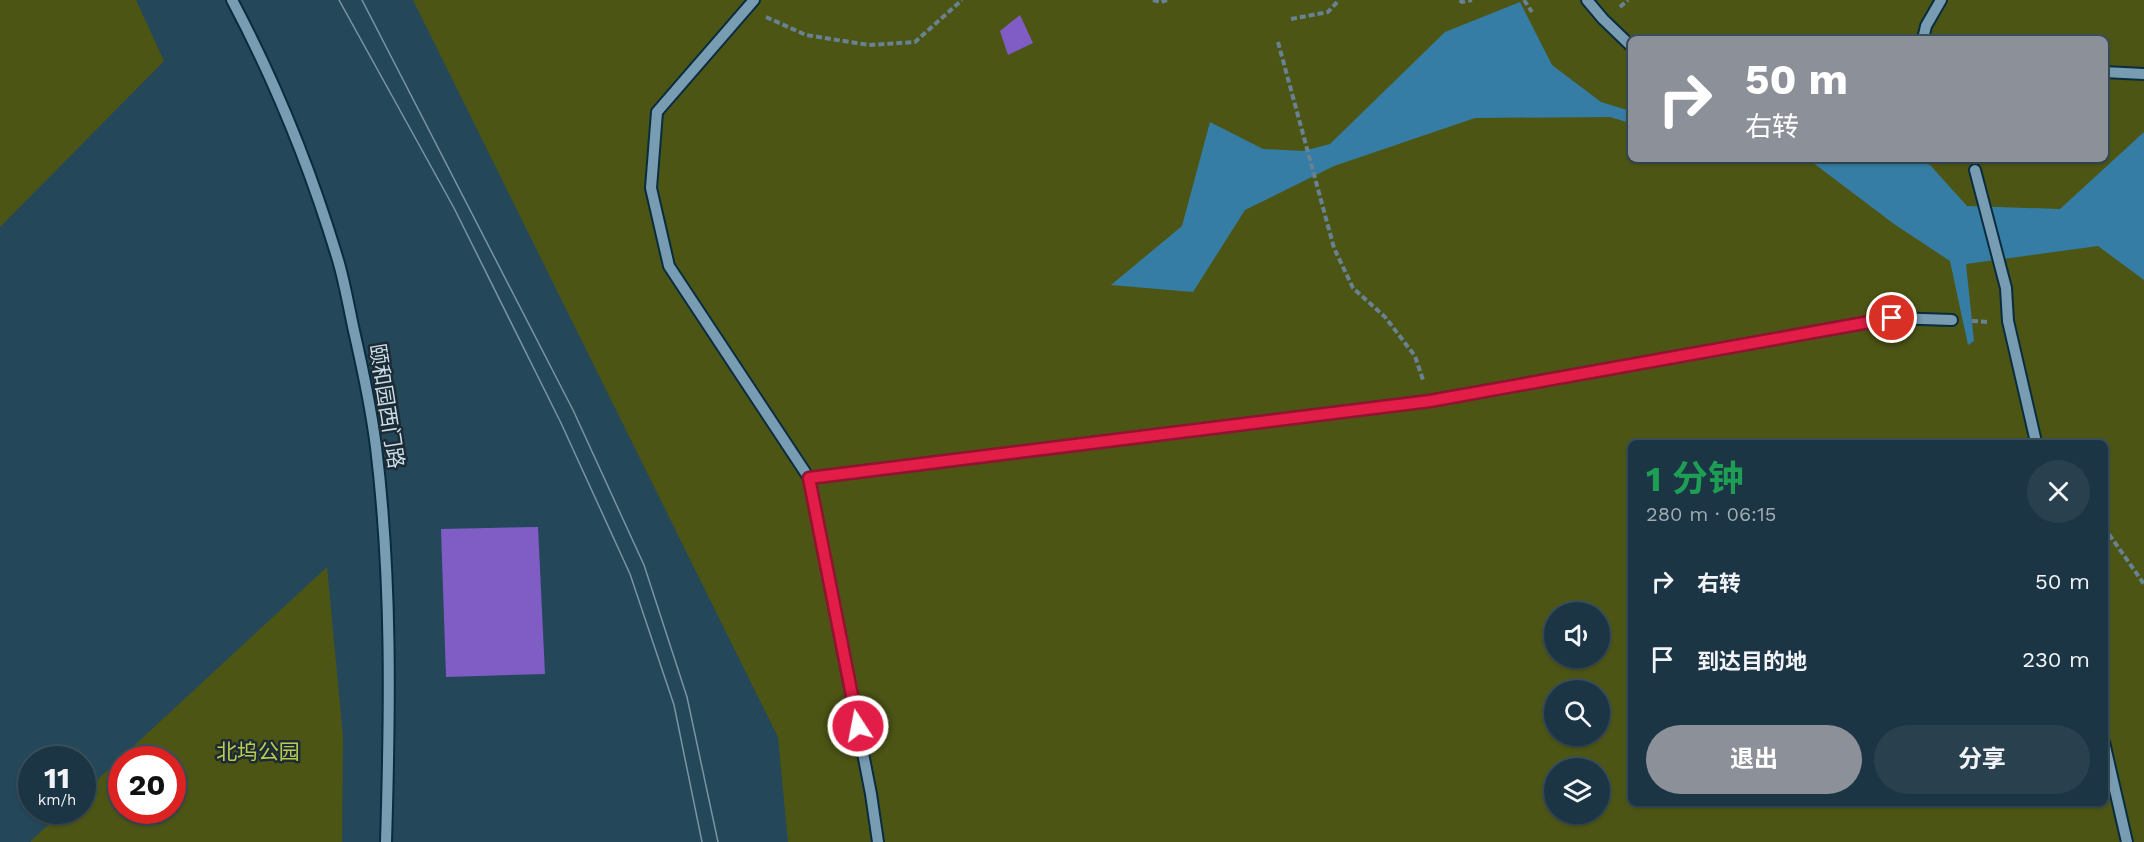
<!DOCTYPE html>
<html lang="zh">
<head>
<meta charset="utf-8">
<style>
  :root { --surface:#1c3544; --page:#29404f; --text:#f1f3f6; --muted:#a0abb2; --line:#3a505d; --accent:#8c9099 }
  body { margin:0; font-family:"Work Sans","Noto Sans SC",sans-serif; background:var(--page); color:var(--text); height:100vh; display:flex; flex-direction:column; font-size:22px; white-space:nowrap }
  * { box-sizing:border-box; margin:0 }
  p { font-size:20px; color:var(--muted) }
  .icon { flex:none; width:33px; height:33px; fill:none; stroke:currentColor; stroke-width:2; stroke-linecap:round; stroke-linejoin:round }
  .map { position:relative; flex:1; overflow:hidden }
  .side { position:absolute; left:1628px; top:440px; width:480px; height:366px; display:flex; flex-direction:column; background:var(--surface); border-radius:9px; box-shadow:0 2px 4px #0004,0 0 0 2px var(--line) }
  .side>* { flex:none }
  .top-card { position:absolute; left:1628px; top:36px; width:480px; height:126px; border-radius:9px; box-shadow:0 2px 4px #0004,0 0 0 2px var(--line); background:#8c9099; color:#fff; overflow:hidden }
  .buttons { position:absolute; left:1544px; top:602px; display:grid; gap:12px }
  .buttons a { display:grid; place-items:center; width:66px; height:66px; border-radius:50%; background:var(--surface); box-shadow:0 2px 4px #0004,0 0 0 2px var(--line); font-size:30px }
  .speed { position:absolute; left:18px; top:746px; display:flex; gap:12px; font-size:30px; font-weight:700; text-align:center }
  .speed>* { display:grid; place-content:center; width:78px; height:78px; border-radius:50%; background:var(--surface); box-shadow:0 2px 4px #0004,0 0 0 2px var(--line); line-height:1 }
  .speed small { font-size:15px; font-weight:400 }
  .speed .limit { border:9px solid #d22; background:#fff; color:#111 }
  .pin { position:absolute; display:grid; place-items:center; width:51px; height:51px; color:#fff; margin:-26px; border:3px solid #fff; border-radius:50%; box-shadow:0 2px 6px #0007 }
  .me { position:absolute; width:66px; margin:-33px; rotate:349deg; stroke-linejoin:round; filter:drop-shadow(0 0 4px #0008) }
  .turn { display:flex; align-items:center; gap:21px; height:126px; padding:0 18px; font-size:27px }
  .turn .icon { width:78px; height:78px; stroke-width:2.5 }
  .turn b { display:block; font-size:42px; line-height:51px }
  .round { display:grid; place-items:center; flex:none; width:63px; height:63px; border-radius:32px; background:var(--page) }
  .head { display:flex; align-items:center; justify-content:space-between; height:102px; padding:0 18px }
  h1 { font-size:36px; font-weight:700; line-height:45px; color:#1e9e55 }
  .primary-button { display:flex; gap:12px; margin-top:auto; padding:12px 18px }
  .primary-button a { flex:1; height:69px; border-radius:36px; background:var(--accent); color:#fff; font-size:24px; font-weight:700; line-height:69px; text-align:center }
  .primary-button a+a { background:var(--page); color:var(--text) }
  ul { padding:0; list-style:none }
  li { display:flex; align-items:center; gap:18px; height:78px; padding:0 18px }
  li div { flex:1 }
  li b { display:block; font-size:22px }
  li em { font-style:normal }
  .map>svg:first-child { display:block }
  .green { fill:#4d5515; fill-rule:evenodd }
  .water { fill:#357da4 }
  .building { fill:#7f5dc5 }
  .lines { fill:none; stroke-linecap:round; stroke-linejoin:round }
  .minor-casing { stroke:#092c3f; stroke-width:14 }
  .path { stroke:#678293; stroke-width:4; stroke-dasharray:6 3; stroke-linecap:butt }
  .minor { stroke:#789cb2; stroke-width:10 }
  .tram { stroke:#7a94a3; stroke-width:1.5 }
  .route-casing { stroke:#92132f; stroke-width:15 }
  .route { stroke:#e11d48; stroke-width:10 }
  .labels { text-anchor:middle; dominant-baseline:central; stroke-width:5; stroke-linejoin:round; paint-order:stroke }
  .street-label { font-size:21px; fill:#cbdde9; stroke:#1c2b34 }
  .park-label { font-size:21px; fill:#bbcb4f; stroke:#1c2b34 }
</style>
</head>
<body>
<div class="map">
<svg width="2144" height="842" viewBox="0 0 2144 842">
  <rect width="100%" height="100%" fill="#25475a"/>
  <path class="green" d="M0,0H136L164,61L0,227Z
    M413,0H2144V842H788L778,737ZM1630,39H2104V159H1630ZM1630,442H2104V802H1630ZM1554,612H1599V657H1554ZM1554,690H1599V735H1554ZM1554,768H1599V813H1554Z
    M327,567L343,737L342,842H30L64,810H82L83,793ZM122,759H172V810H122Z"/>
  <path class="water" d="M1520,2L1552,65L1601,102L1630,111V123L1610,117L1475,118L1334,166L1245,210L1193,292L1111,285L1182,226L1210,122L1263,149L1303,151L1330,144L1445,32Z
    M2144,132V280L2098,246L1966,264L1974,341L1968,345L1950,261L1894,224L1808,159H1912L1930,165L1967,206L2060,209Z"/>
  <path class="building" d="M1020,15L1033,43L1008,55L1000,31Z
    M538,527L545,674L446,677L441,529Z"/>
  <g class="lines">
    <defs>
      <path id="minor" d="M232,0C276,83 311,170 338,260C345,284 349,308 354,331C363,370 371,408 376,447C392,578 390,710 386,842
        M754,0L657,112L651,188L669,266L809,478L871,794L878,842
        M1587,0L1603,19L1630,45
        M1923,39L1926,26L1941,0
        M2104,72L2144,74
        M1975,170L2006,288L2008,321L2036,442
        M809,478L1429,401L1892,318L1952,320
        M2104,742L2127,842"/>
    </defs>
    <use href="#minor" class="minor-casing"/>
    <path class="path" d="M1153,0L1161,2L1167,0
      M1460,0L1462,2L1472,0
      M1524,0L1532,12
      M1620,7L1628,0
      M766,17L806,35L869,45L915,42L962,0
      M1291,19L1328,12L1339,0
      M1278,42L1334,248L1353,288L1385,317L1415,356L1423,380
      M1972,321L1989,322
      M2104,527L2144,584"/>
    <use href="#minor" class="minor"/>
    <path class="tram" d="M339,0L454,208L561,423L630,574L674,705L702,842
      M362,0L573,410L644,565L687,697L718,842"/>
  </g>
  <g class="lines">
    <defs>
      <path id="route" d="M858,726L809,478L1430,401L1892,318"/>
    </defs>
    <use href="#route" class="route-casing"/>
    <use href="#route" class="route"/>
  </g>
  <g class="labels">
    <g class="street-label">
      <text transform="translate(387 406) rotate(81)">颐和园西门路</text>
    </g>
    <g class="park-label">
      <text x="258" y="751">北坞公园</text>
    </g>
  </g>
</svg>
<div class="buttons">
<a><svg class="icon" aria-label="sound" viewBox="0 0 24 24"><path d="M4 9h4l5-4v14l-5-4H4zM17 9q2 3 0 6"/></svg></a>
<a><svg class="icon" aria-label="search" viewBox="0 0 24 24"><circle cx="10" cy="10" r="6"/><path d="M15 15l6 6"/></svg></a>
<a><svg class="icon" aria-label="layers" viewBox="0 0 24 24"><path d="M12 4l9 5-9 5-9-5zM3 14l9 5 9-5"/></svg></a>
</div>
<div class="speed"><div>11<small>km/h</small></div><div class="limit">20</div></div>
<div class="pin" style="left:1892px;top:318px;background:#d93025"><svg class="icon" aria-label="arrive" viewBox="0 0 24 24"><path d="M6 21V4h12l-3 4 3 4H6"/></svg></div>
<svg class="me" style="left:858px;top:726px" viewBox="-20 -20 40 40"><circle r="17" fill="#e11d48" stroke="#fff" stroke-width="3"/><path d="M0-11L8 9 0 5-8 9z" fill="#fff"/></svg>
<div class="top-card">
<div class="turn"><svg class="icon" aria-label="right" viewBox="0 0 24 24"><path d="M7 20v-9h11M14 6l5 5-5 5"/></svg><div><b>50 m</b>右转</div></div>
</div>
<section class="side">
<div class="head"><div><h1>1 分钟</h1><p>280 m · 06:15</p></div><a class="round"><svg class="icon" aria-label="close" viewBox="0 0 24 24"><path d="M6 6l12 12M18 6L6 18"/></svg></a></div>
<ul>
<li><svg class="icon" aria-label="right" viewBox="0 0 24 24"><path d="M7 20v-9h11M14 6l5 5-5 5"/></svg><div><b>右转</b></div><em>50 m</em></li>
<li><svg class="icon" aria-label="arrive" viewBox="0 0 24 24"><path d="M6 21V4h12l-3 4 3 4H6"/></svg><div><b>到达目的地</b></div><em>230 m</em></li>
</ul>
<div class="primary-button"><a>退出</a><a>分享</a></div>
</section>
</div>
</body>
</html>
